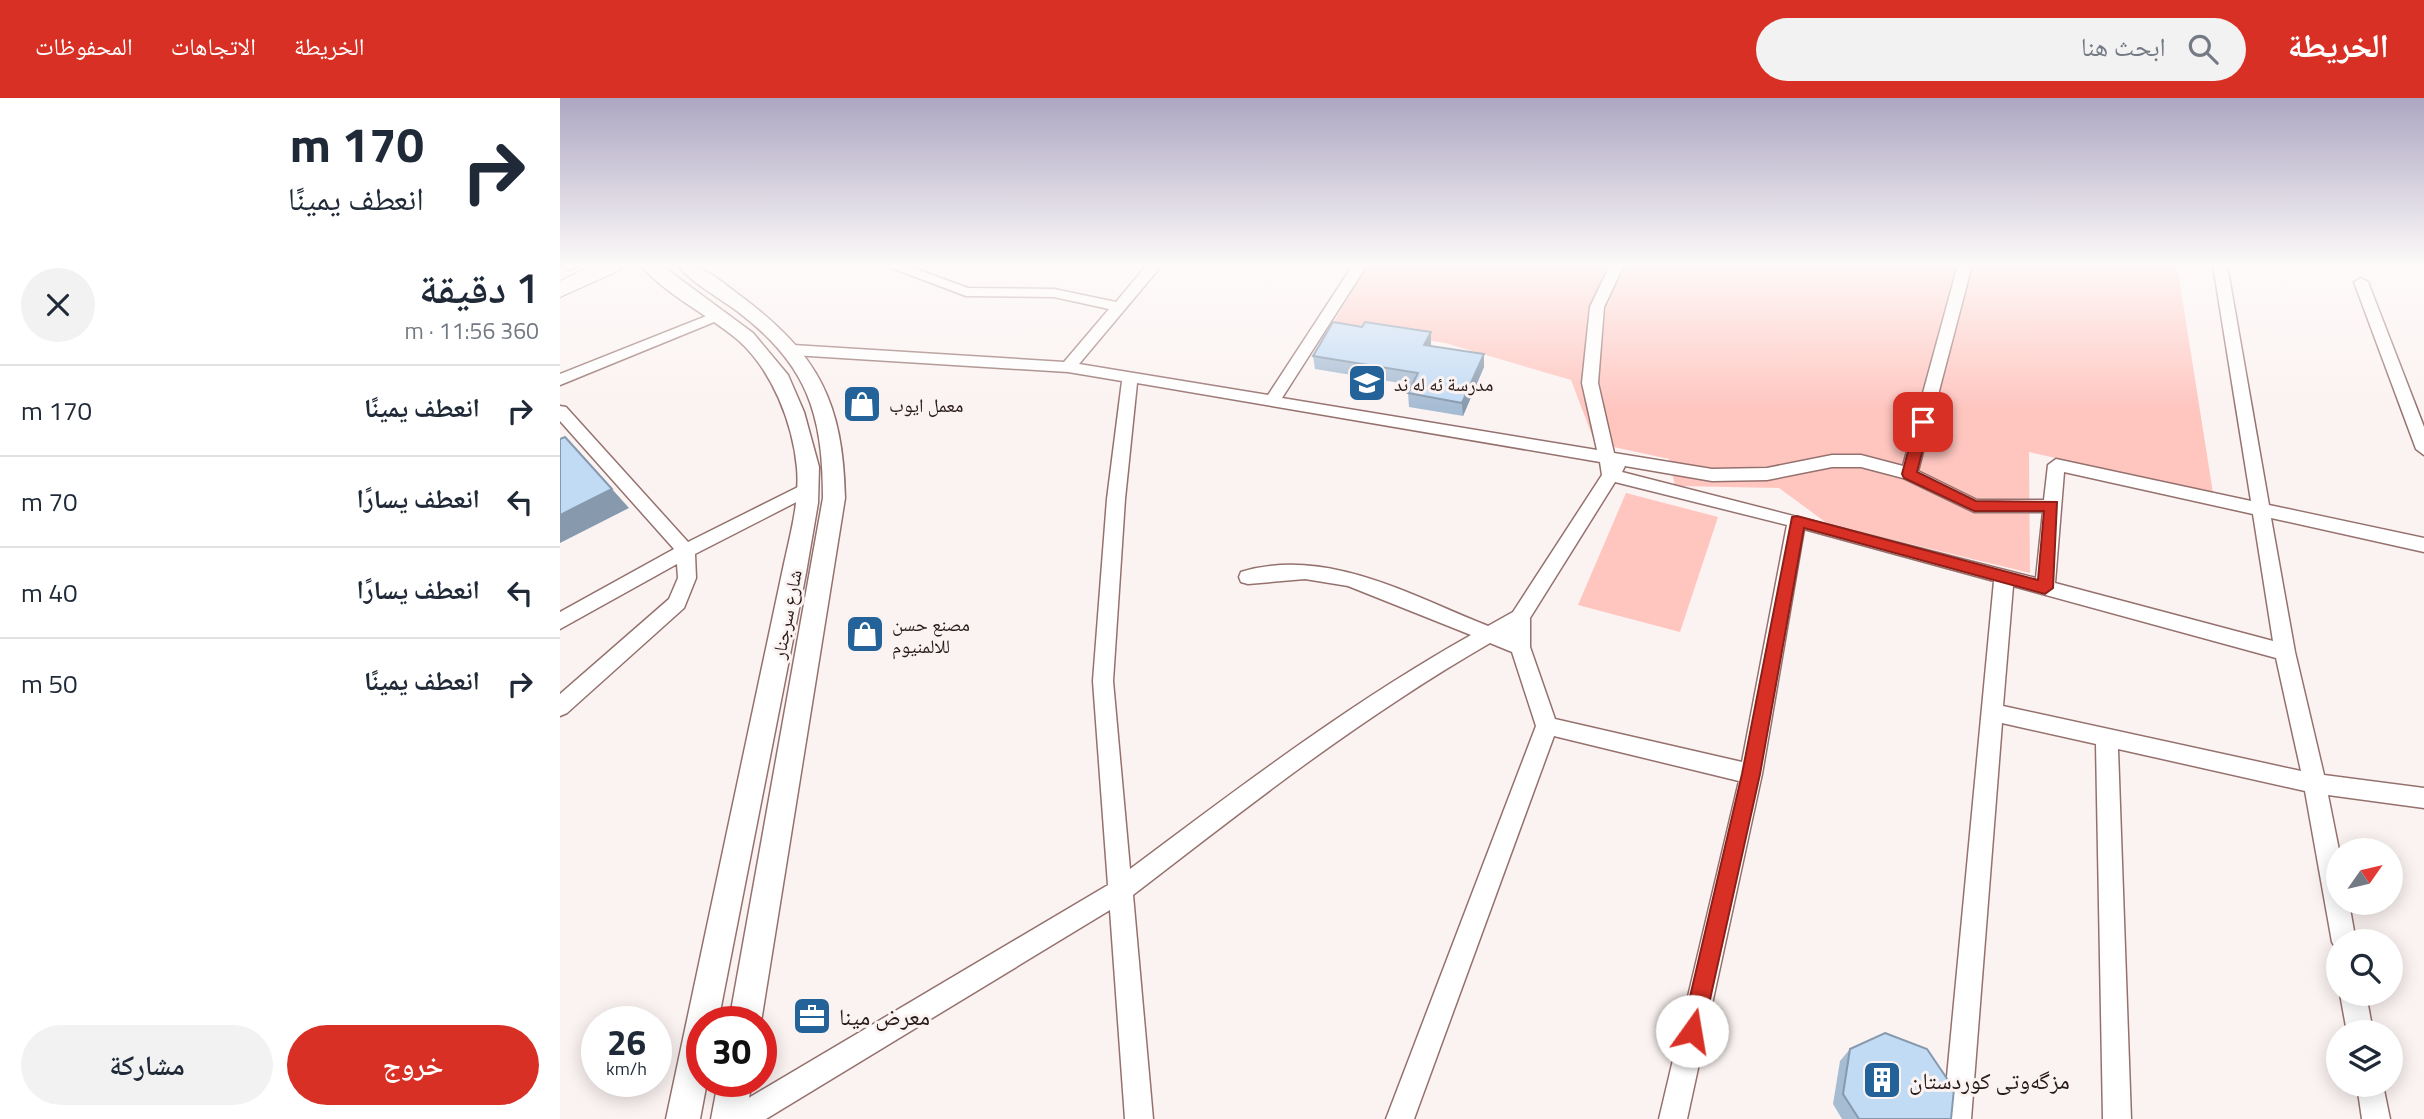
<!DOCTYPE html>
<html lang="ar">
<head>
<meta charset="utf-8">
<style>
  :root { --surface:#fff; --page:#f2f2f3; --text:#1f2937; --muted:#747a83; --line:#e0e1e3; --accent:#d93025 }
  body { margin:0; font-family:"Titillium Web","Noto Naskh Arabic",sans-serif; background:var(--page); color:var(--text); direction:rtl; height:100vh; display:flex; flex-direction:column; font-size:26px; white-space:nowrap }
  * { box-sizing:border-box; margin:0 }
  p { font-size:23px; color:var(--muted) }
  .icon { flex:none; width:38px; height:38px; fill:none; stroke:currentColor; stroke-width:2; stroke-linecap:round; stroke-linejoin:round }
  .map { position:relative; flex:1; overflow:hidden; direction:ltr }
  .panel { display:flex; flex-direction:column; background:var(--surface); width:560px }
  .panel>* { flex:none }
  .top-card { background:#fff; color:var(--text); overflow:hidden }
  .needle { width:46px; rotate:56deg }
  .tools { position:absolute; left:1766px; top:740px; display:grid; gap:14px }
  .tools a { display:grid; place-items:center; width:77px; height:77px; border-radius:50%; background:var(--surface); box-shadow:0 4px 18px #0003; font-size:35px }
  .speed { position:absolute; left:21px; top:908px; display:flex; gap:14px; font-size:35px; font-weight:700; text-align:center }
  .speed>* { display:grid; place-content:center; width:91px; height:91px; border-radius:50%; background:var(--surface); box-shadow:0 4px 18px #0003; line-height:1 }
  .speed small { font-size:18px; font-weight:400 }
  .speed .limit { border:10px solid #d22; background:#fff; color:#111 }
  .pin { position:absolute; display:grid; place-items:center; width:60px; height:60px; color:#fff; margin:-30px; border-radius:14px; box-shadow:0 4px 10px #0006 }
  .me { position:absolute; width:77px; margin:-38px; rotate:13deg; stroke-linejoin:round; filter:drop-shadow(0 0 5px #0008) }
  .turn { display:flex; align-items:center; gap:24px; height:147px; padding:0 21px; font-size:32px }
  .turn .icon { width:91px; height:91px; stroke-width:2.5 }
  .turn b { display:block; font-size:49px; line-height:60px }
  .round { display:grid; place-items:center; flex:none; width:74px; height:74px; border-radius:37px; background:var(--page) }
  .summary { display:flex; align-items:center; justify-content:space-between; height:119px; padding:0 21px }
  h1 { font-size:42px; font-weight:600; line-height:52px }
  .primary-button { display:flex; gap:14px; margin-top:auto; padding:14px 21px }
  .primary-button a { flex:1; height:80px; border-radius:42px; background:var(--accent); color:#fff; font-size:28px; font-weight:600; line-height:80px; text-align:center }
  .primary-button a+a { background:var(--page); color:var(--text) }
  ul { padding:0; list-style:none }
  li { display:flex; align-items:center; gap:21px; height:91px; padding:0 21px; border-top:2px solid var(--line) }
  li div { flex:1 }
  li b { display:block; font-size:26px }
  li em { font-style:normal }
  header { display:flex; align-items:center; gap:42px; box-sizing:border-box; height:98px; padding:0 35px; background:var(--accent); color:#fff }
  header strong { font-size:33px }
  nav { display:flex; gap:38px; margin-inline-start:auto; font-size:24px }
  .search { width:490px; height:63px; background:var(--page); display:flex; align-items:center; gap:18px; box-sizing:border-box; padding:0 24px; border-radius:38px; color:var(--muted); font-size:26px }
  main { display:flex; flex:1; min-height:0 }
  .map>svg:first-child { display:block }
  .green { fill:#ffc6c0 }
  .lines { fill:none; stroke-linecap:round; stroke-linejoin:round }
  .minor-casing { stroke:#95716e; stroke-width:3 }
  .tertiary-casing { stroke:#95716e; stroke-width:3 }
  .primary-casing { stroke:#95716e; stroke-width:2 }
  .minor { fill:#fff; fill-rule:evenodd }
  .tertiary { fill:#fff; fill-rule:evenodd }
  .primary { fill:#fff; fill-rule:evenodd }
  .wall { fill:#a6bcd3 }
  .shaded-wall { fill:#8799ac }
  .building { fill:#c1dbf5; stroke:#8799ac; stroke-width:2 }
  .route { fill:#d93025; stroke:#8d1f18; stroke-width:2 }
  .labels { text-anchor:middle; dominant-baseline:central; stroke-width:6; stroke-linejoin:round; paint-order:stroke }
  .poi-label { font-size:19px; fill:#281a18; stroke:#fbf3f2; text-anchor:start }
  .street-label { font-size:19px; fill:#281a18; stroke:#fbf3f2 }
  .near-poi-label { font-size:23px; fill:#281a18; stroke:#fbf3f2; text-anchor:start }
</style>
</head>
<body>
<header>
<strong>الخريطة</strong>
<div class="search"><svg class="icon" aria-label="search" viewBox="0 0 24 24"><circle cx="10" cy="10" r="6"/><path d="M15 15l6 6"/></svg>ابحث هنا</div>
<nav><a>الخريطة</a><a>الاتجاهات</a><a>المحفوظات</a></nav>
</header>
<main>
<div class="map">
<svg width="1864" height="1021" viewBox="0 0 1864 1021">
  <rect width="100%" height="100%" fill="#fbf3f2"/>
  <path class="green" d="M807,167H1617L1653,395L1469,354L1470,475L1268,426L1219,390L1115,388L1109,361L1035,345L1011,282L885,245L772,227Z
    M1066,395L1158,419L1120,534L1018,507Z"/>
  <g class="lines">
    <defs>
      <path id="minor" d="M1,167H16V168L9,172Z
        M324,167H345L408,190L494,191L556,204L587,167H602L519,266L708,297L793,167H807L722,300L1037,352L1022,285L1030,209L1050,167H1064L1044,209L1038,285L1054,355L1152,371L1207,370L1272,357H1301L1343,368L1398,167H1412L1358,373L1417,402H1484L1488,367L1496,361L1691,403L1653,167H1667L1709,407L1864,440V454L1711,420L1735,554L1764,677L1864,690V710L1768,697L1779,752L1778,805H1789L1796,844H1778V854L1772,844L1745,693L1558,651L1571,1021H1543L1536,646L1442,625L1411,1021H1383L1434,483L1244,431L1202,676L1127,1021H1099L1179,683L994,638L854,1021H826L976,628L952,554L930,545C802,619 689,707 573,797L593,1021H565L550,812L206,1021H166L170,1011L548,787L533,583L547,401L562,283L508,274L233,257L225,252L233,247L504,264L549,211L494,199L406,198ZM577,285L1040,364L1042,377L953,514L928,528C852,498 766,448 681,474L679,479L681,484L688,486L745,481L788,488L911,537C790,605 681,688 570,771L553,583L565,401ZM1065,368L1152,383L1207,382L1272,369H1301L1343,380L1414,414H1483L1476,480L1062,374ZM1504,374L1693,416L1713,543L1495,485ZM1055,384L1227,427L1182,664L995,621L970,549V520ZM1453,488L1716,560L1741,673L1443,608Z
        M1801,180L1808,184L1864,329V357L1856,351L1794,184Z
        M159,213L164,214V220L0,287V276Z
        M0,308L6,309L128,444L242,387L248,385L257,391L254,395L135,456L136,480L124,510L7,615L0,618V596L109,501L118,480L117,466L0,531V514L114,451L0,323Z
        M1780,896H1806L1813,934H1787Z
        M1797,987H1823L1830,1021H1802Z"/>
      <path id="tertiary" d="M81,167H101L193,235L228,277L244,314L259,369L258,405L246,475L158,924H142V984H147L140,1021H106L222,475C229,441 240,405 237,370C233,325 212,272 178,242C150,218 103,195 81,167Z
        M117,167C147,167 158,182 182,199C259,257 283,305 285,400L201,924H169L263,400C263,315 247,266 177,213C158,199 132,185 117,167Z
        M158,984H192L185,1021H151Z"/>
      <path id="primary" d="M33,167H63L60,172L0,199V183Z"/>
    </defs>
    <use href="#minor" class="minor-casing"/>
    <use href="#tertiary" class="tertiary-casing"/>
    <use href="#primary" class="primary-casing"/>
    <use href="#minor" class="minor"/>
    <use href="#tertiary" class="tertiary"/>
    <use href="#primary" class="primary"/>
  </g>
  <path class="wall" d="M871,248L924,269L903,318L849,309L848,295L852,287L755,271L753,258Z
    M1290,951L1391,1021H1282L1273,1006L1280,963Z"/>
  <path class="shaded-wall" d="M871,234V248L864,247Z
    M924,256V269L903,318L902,305Z
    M52,391L69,410L0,445V417Z"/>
  <path class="building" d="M773,224L802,229L805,224L871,234L864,247L924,256L902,305L848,295L858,275L753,258Z
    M5,339L52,391L0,417V341Z
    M1325,935L1367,951L1394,991L1391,1021H1299L1283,996L1290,951Z"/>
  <linearGradient id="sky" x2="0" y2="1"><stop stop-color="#ada6c2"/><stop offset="0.54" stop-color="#fdfaf9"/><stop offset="1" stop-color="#fdfaf9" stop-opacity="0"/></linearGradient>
  <rect width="1864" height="310" fill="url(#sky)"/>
  <path class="route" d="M1363,320L1370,324L1357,374L1416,403L1497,404L1493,490L1485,496L1244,430L1200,676L1143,933L1140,940L1132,943L1125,940L1122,933L1182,676L1232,419L1237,418L1478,482L1484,413H1414L1344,380L1342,376L1356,324Z"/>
  <defs>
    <symbol id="school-square" viewBox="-11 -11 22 22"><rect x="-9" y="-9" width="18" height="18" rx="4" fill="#236399" stroke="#fbf3f2"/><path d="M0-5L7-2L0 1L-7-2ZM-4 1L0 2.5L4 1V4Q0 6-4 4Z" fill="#fff"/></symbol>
    <symbol id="shop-square" viewBox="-11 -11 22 22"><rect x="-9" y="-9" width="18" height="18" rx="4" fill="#236399" stroke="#fbf3f2"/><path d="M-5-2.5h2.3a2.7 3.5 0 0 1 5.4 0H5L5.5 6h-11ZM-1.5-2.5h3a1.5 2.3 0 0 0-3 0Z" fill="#fff"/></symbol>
    <symbol id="office-square" viewBox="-11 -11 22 22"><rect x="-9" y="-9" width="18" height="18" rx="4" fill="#236399" stroke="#fbf3f2"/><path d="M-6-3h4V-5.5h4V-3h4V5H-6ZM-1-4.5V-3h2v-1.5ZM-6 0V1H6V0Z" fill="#fff"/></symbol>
    <symbol id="building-square" viewBox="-11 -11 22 22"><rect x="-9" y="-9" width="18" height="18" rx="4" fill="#236399" stroke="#fbf3f2"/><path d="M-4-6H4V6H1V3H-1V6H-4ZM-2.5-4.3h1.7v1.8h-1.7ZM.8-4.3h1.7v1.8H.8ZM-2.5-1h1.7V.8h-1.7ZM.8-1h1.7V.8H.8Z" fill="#fff"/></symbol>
  </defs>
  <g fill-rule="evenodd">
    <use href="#school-square" x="785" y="263" width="44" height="44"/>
    <use href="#shop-square" x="280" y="284" width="44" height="44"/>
    <use href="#shop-square" x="283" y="514" width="44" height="44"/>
    <use href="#office-square" x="230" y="896" width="44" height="44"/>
    <use href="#building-square" x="1300" y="960" width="44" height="44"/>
  </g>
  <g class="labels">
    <g class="poi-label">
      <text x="834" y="285">مدرسة ئه له ند</text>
      <text x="329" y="306">معمل ايوب</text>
      <text x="332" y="525">مصنع حسن<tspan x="332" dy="22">للالمنيوم</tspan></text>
    </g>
    <g class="street-label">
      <text transform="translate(226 516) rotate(-79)">شارع سرجنار</text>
    </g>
    <g class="near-poi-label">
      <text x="279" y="918">معرض مينا</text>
      <text x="1349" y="982">مزگەوتی کوردستان</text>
    </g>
  </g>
</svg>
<div class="tools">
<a><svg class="needle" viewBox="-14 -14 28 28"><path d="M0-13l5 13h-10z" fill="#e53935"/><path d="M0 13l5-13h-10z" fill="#747a83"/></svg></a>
<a><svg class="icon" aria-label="search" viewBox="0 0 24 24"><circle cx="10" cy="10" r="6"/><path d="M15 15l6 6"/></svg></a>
<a><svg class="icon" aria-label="layers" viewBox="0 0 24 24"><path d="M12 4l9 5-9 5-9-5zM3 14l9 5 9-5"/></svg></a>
</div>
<div class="speed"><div>26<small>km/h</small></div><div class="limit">30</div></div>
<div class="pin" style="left:1363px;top:324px;background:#d93025"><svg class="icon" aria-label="arrive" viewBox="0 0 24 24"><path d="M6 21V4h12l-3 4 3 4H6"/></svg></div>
<svg class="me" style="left:1132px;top:933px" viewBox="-20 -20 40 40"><circle r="19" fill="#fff"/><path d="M0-13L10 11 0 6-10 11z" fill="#d93025"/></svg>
</div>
<section class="panel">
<div class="top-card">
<div class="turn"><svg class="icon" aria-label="right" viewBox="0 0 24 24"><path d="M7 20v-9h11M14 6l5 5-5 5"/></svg><div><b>170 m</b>انعطف يمينًا</div></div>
</div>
<div class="summary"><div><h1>1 دقيقة</h1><p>360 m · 11:56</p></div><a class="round"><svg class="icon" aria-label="close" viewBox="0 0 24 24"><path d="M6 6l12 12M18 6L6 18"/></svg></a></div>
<ul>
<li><svg class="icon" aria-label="right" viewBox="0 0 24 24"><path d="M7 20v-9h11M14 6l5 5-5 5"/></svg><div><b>انعطف يمينًا</b></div><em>170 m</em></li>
<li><svg class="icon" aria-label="left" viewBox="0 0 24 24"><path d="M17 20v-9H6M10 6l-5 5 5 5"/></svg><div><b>انعطف يسارًا</b></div><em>70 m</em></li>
<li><svg class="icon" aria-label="left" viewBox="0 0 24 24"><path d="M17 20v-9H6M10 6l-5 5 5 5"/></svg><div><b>انعطف يسارًا</b></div><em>40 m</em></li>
<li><svg class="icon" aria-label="right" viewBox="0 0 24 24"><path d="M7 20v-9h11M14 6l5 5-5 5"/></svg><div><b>انعطف يمينًا</b></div><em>50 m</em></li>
</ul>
<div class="primary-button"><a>خروج</a><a>مشاركة</a></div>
</section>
</main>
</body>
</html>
